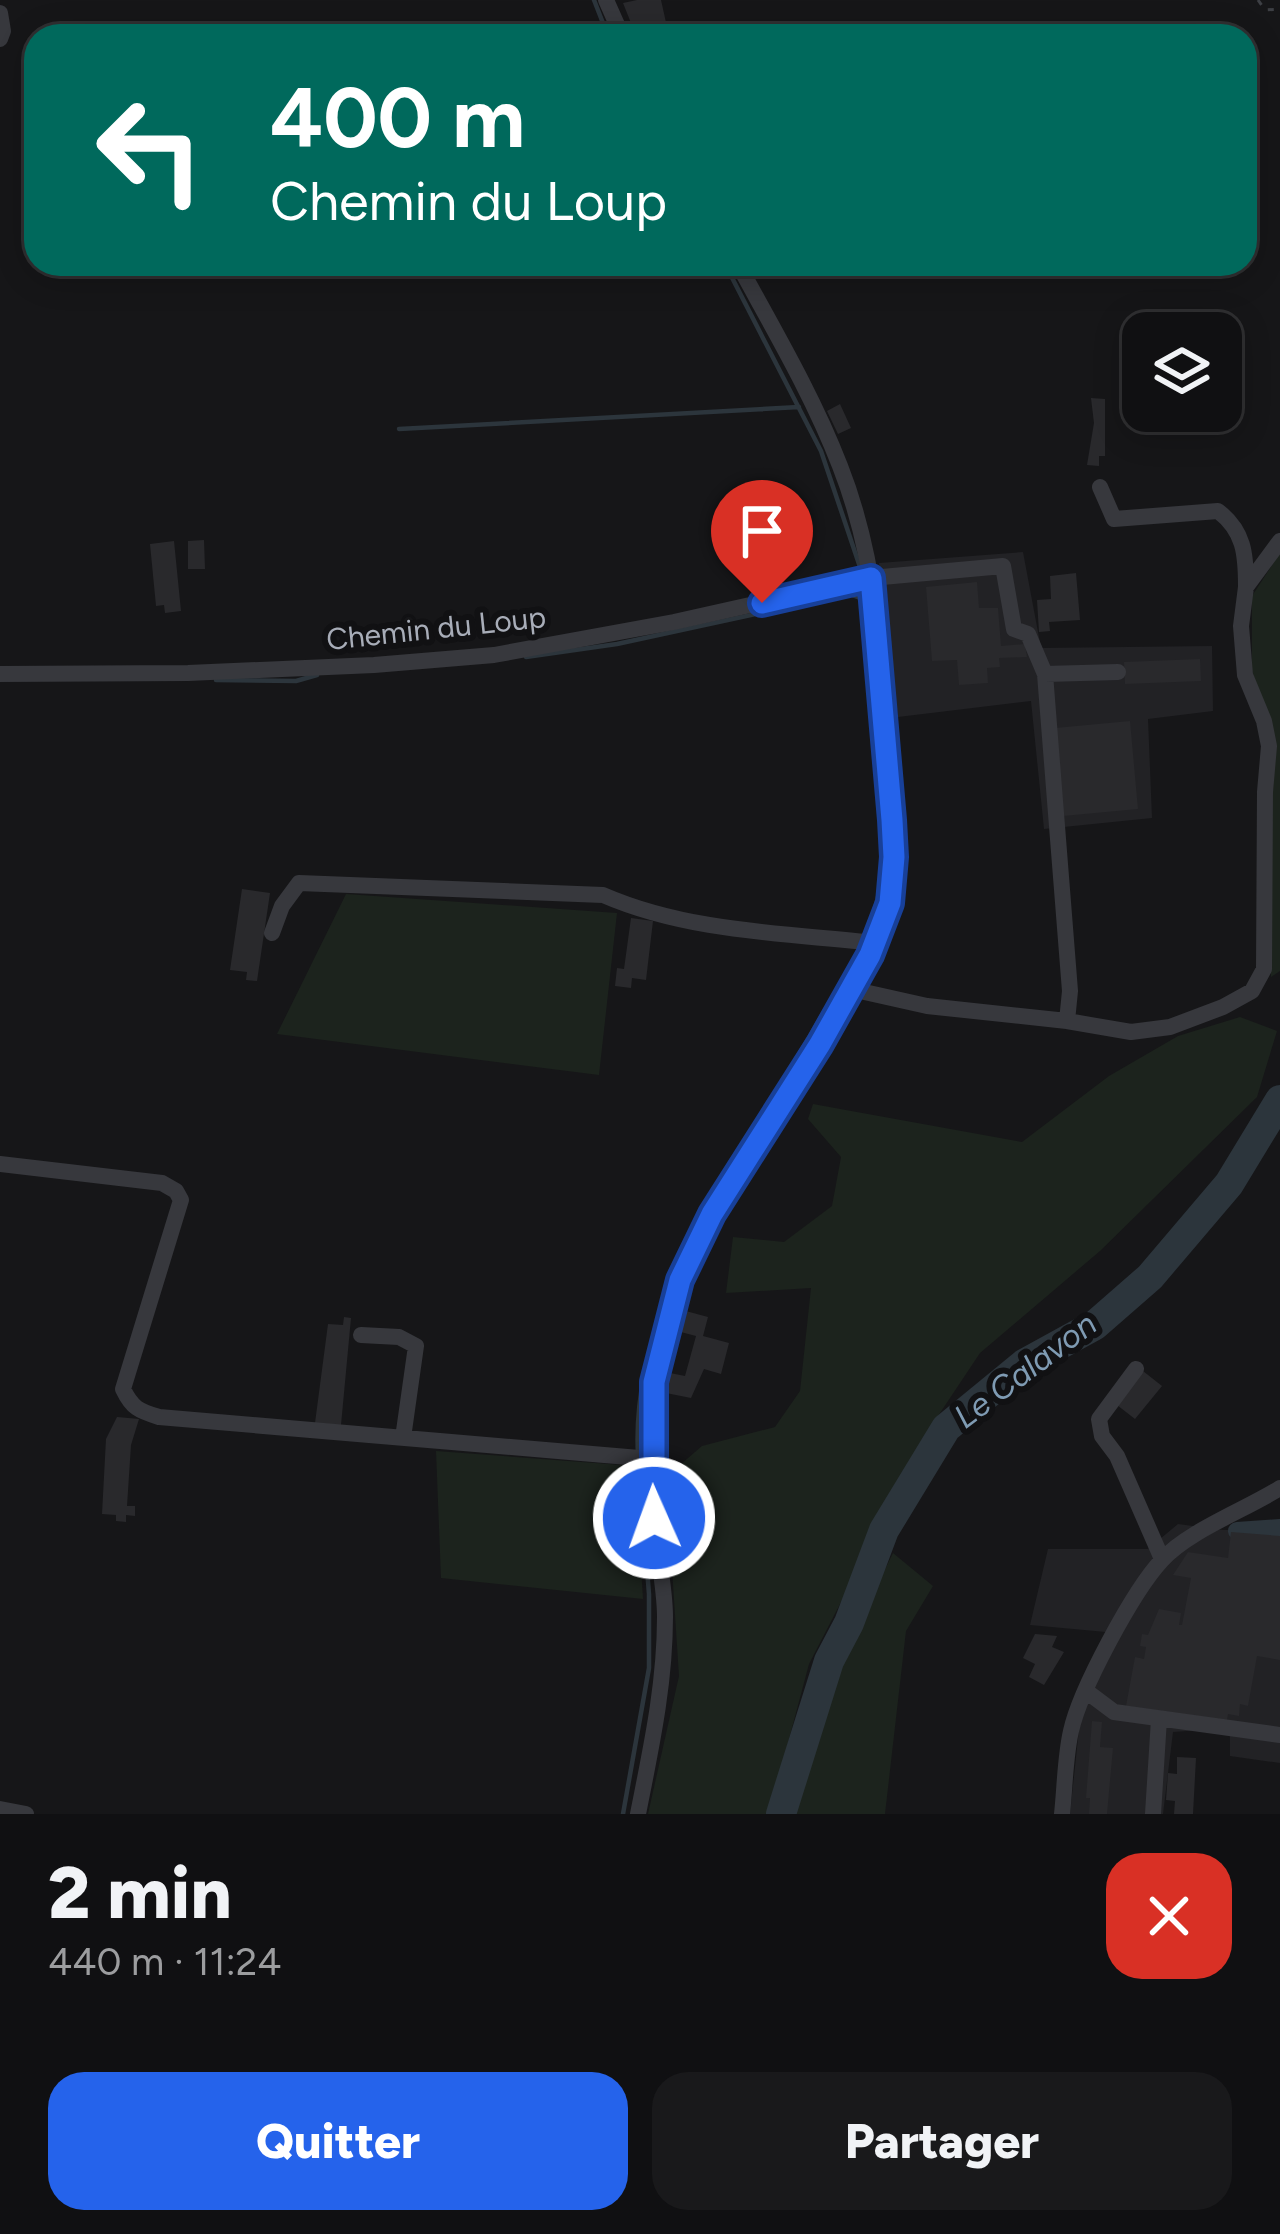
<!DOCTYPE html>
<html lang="fr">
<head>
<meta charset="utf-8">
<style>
  :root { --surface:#101012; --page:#19191b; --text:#f1f3f6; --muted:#9c9d9f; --line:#303032; --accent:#2563eb }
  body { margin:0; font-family:Figtree,sans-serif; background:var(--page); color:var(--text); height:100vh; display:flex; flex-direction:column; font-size:45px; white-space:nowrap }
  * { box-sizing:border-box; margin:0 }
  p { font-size:39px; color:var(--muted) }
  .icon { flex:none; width:66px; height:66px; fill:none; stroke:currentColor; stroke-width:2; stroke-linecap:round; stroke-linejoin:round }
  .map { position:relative; height:1814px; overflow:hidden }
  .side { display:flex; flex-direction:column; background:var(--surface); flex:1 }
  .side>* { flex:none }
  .hud { position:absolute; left:24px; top:24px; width:1233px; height:252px; border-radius:36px; box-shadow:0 6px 30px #0003,0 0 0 3px var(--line); background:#00695c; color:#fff; overflow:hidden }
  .controls { position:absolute; left:1122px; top:312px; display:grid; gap:24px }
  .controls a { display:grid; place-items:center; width:120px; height:120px; border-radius:24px; background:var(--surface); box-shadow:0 6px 30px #0003,0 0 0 3px var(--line); font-size:60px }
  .pin { position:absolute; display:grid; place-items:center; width:102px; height:102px; color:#fff; margin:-123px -51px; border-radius:50% 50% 50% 0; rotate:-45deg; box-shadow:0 0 12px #0007 }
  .pin .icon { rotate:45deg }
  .me { position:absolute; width:132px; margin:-66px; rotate:358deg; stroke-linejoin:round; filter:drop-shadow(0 0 9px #0008) }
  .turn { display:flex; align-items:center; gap:42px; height:252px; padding:0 48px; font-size:54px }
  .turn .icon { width:156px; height:156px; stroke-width:2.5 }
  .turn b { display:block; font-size:84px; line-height:102px }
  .round { display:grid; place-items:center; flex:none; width:126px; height:126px; border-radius:36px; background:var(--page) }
  .summary { display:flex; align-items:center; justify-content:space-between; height:204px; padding:0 48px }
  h1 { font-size:72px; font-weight:800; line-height:90px }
  .button { display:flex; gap:24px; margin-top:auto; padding:24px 48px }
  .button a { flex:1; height:138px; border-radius:36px; background:var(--accent); color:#fff; font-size:48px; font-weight:800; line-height:138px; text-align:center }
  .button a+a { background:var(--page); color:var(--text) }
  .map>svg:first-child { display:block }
  .built { fill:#222225 }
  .green { fill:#1c231d }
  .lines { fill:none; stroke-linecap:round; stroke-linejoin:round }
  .stream { stroke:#2c353c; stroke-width:4.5 }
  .canal { stroke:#2c353c; stroke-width:18 }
  .river { stroke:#2c353c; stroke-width:30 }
  .building { fill:#29292c }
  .path { stroke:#3d3f44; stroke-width:3; stroke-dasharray:6 9; stroke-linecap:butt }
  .minor { stroke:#37383d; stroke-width:16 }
  .route-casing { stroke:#184099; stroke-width:30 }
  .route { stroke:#2563eb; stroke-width:21 }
  .labels { text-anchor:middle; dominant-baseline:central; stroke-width:12; stroke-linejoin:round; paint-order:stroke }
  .street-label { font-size:30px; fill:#a8adb8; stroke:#111113 }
  .water-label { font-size:33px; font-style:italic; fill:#7f9bb3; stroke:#111113 }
</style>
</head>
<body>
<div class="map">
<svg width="1280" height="1814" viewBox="0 0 1280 1814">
  <rect width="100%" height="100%" fill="#161618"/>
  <path class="built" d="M1023,552L1041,648L1212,646L1213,711L1148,719L1152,818L1044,829L1031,701L898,717L879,563Z
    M1178,1524L1223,1530L1280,1529V1763L1230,1756V1728L1173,1732L1163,1814H1070L1079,1729L1106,1632L1030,1625L1048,1549H1148Z"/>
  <path class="green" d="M1280,553V971L1271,977L1270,848L1275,751L1252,670V596Z
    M346,894L617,913L599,1075L277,1034Z
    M1240,1017L1277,1031L1257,1097L1100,1251L980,1353L934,1422L809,1664L769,1814H648L679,1676L666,1477L702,1446L775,1427L800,1391L811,1288L726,1293L733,1237L784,1242L832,1206L841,1157L808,1119L813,1104L1022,1142L1109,1076L1178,1036Z
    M436,1451L635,1466L643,1599L441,1578Z
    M893,1553L933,1586L906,1631L885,1814H796L832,1676Z"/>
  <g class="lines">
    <path class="stream" d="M594,0L608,36
      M725,264L821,451L861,570
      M399,429L799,407
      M526,657L617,644L849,594L863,599L883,806
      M216,680L296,681L317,675
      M868,936L883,877
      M753,1132L863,946
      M695,1231L716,1193
      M676,1274L688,1246
      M638,1455C635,1398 648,1349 667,1296
      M623,1814L649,1668V1594L639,1466"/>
    <path class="canal" d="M1237,1531L1280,1528"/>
    <path class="river" d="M781,1814L829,1661L849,1623L884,1530L946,1428L1024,1364L1095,1325L1150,1277L1229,1184L1280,1100"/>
  </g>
  <path class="building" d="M637,0H661L669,36H641L638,26L633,28L623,3Z
    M1091,398L1105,399V456H1099V466L1087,465L1094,423Z
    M840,404L851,428L838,434L827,411Z
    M204,540L205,569H188V541Z
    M174,541L181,611L165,613L164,605L156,606L150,544Z
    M1076,573L1080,620L1049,622L1050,631L1039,632L1037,600L1051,599L1050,576Z
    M977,582L979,608H998L1001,646L1025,644L1027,657L999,658L1000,667L987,668L988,683L959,685L957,660L932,661L926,587Z
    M1200,659L1201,681L1125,684L1124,662Z
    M1130,721L1138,809L1063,816L1055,728Z
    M242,889L270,893L257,981L246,980L247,972L230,970Z
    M631,918L653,921L646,980L632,978L631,988L615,986L617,968L624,969Z
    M682,1310L708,1317L703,1336L729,1343L721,1374L704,1369L691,1398L661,1392L665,1372L685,1376L696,1336L677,1331Z
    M344,1317L351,1318L341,1425L315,1423L328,1324L343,1325Z
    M1143,1371L1162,1386L1135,1419L1117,1405Z
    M117,1417L139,1419L131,1445L127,1506H135V1516L126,1515V1522L116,1521V1515L102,1514L106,1439Z
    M1231,1532L1280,1536V1660L1257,1656L1248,1706L1240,1704L1239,1716L1228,1714L1227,1720L1126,1706L1135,1657L1144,1659L1146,1647L1140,1646L1142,1634L1148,1635L1159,1609L1181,1613L1179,1625H1182L1191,1578L1173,1575L1188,1552L1228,1558Z
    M1035,1634L1057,1636L1052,1647L1064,1652L1044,1685L1029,1677L1035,1664L1023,1658Z
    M1092,1721L1102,1722L1100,1747L1113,1748L1107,1814H1089L1090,1798H1086Z
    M1177,1757L1196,1758L1193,1814H1174L1175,1801L1166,1800L1168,1773L1177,1774Z"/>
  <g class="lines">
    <path class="path" d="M1258,0L1265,10L1280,9"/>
    <path class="minor" d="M606,0L622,36
      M0,13L3,31L0,39
      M1100,487L1114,519L1218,511C1244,531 1246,554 1246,586
      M0,674L188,673L374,665L494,655L674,622L871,578L1003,566L1014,629L1028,634L1045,674L1070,991L1067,1021
      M1045,674L1118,672
      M272,933L282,906L299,883L603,895C688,932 784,933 876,943
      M851,989L927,1006L1067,1021L1131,1032L1170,1027L1223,1007L1252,991L1264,969L1265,792L1269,746L1264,721L1245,675L1241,626L1246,587L1280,541
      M0,1164L162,1183L176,1191L181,1200L123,1389C132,1408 139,1411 159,1417L651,1459
      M361,1335L399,1337L416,1346L403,1438
      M1136,1369L1099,1419L1102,1436L1117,1456L1162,1559
      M1086,1691L1114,1712L1280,1735
      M0,1809L26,1814
      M638,1814C651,1748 665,1685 665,1617C665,1584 656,1551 654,1518C649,1462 647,1400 660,1346C696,1200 803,1088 870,956C900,896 893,835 889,770C883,668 878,562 840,466C813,396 774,330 738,264
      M1062,1814C1065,1787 1065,1757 1071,1731C1080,1690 1133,1591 1162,1560C1188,1531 1245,1510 1280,1488
      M1153,1814L1159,1719"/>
  </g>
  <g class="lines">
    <defs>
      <path id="route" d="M654,1518V1382L680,1280L712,1214L820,1044L870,955L890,903L894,857L892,820L871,578L762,603"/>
    </defs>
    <use href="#route" class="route-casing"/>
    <use href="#route" class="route"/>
  </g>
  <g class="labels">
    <g class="street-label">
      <text transform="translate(436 628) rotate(-6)">Chemin du Loup</text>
    </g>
    <g class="water-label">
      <text transform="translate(1025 1370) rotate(-37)">Le Calavon</text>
    </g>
  </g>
</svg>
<div class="controls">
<a><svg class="icon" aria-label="layers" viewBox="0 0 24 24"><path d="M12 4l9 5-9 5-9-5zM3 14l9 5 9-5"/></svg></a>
</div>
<div class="pin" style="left:762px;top:603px;background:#d93025"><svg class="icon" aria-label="arrive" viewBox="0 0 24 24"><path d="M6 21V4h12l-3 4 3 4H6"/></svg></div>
<svg class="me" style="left:654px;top:1518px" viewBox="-20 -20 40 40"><circle r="17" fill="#2563eb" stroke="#fff" stroke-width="3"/><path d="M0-11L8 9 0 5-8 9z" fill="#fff"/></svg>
<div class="hud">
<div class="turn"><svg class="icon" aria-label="left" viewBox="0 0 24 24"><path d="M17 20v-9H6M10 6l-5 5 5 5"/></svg><div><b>400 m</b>Chemin du Loup</div></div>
</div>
</div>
<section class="side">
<div class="summary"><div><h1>2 min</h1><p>440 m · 11:24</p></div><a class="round" style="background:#d93025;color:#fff"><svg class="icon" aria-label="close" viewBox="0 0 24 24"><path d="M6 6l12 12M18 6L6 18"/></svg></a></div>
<div class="button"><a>Quitter</a><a>Partager</a></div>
</section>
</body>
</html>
